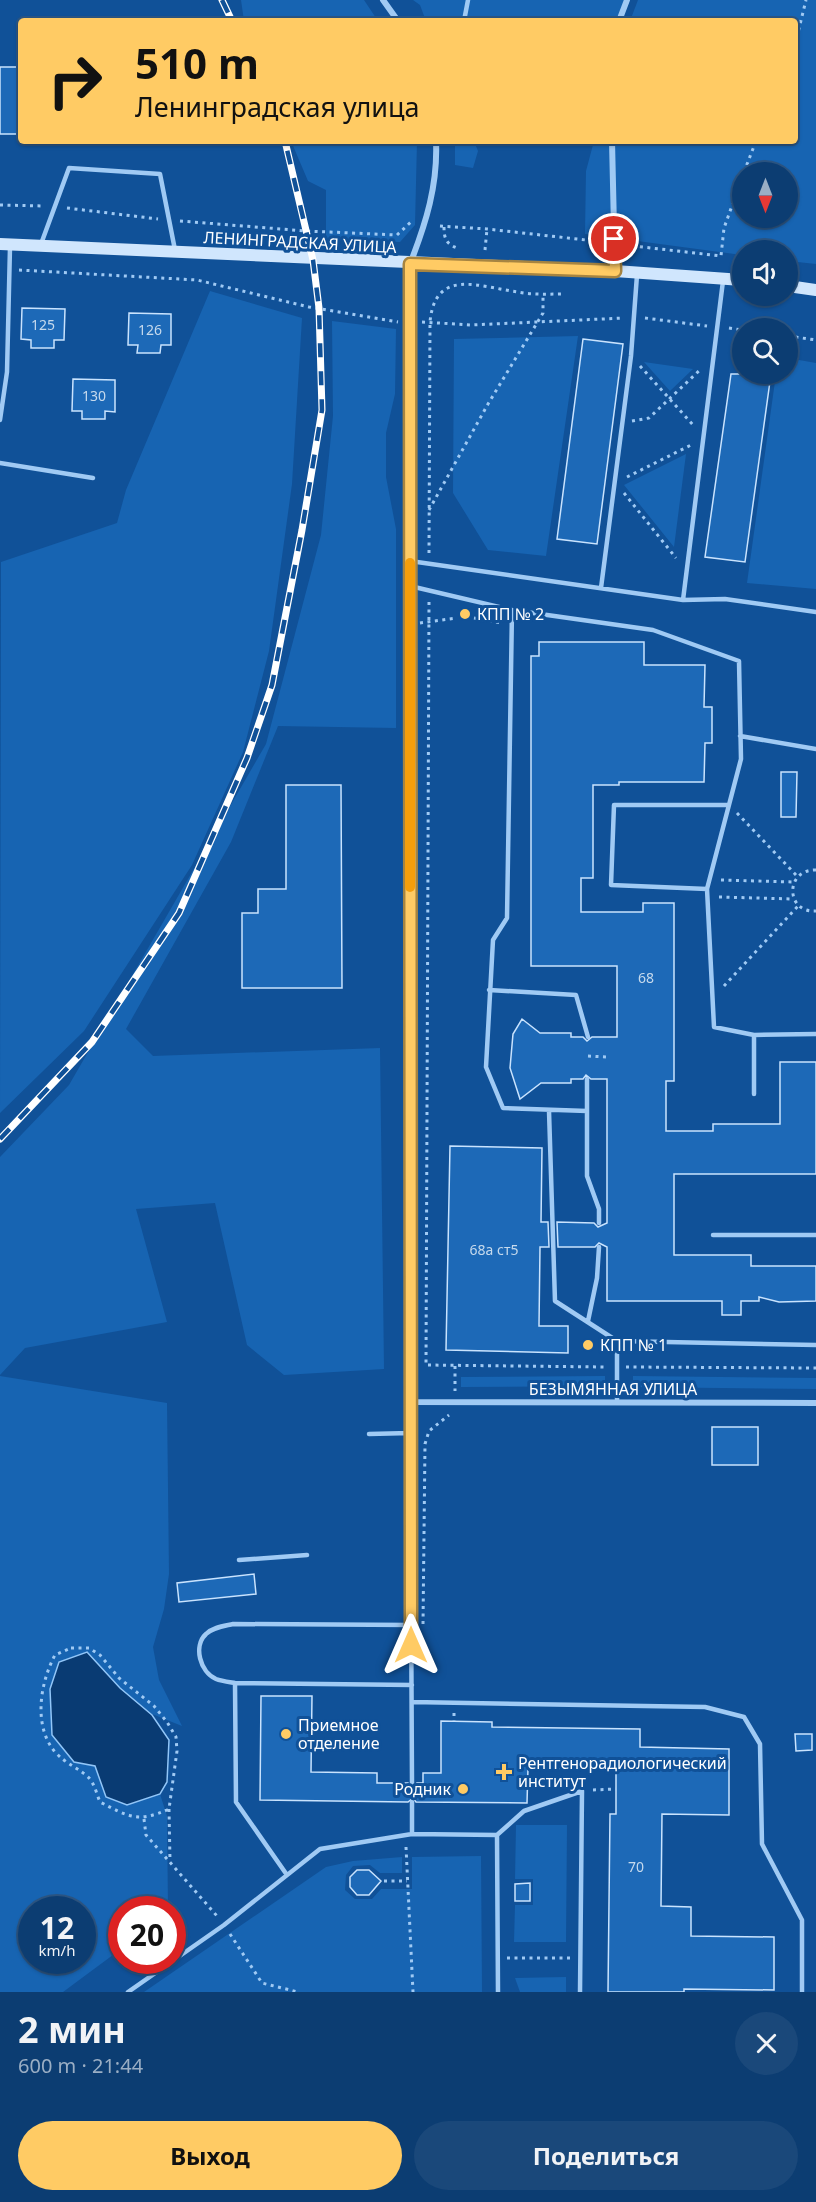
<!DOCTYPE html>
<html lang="ru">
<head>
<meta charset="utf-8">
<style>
  :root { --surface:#0c3d72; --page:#1a487a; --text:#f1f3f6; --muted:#9aaec4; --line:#2c5684; --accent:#ffcb64 }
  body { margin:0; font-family:"Noto Sans",sans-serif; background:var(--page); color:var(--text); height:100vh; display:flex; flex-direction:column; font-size:22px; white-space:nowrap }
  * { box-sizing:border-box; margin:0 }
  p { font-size:20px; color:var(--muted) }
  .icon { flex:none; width:33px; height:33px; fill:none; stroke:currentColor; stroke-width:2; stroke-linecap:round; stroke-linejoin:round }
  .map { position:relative; height:1992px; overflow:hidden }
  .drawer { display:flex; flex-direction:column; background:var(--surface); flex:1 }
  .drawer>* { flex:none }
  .guide { position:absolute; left:18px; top:18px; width:780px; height:126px; border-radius:6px; box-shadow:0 2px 4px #0004,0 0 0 2px var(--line); background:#ffcb64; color:#111; overflow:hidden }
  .needle { width:39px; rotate:180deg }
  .tools { position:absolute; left:732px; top:162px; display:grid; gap:12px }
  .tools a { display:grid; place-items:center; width:66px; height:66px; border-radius:50%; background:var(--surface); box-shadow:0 2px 4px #0004,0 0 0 2px var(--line); font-size:30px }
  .speed { position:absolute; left:18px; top:1896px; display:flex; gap:12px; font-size:30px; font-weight:700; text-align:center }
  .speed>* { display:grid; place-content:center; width:78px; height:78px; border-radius:50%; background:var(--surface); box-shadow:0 2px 4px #0004,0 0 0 2px var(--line); line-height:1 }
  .speed small { font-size:15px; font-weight:400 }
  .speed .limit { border:9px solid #d22; background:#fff; color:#111 }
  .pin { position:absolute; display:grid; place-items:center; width:51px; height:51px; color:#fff; margin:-26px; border:3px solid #fff; border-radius:50%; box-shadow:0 2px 6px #0007 }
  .me { position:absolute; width:66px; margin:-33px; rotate:0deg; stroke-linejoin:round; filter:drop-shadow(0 0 4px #0008) }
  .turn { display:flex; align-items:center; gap:21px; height:126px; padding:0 18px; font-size:27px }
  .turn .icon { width:78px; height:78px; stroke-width:2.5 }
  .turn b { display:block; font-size:42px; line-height:51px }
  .round { display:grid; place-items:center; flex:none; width:63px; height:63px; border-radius:32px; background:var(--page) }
  .headline { display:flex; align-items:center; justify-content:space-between; height:102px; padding:0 18px }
  h1 { font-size:36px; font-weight:700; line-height:45px }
  .action { display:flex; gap:12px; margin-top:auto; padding:12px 18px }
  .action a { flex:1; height:69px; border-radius:36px; background:var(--accent); color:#111; font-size:24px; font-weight:700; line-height:69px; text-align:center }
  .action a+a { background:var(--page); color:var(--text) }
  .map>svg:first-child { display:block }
  .green { fill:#1764b2; fill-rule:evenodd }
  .water { fill:#093b73; stroke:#92c6f8; stroke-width:1.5 }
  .building { fill:#1d69b7; stroke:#c9e3fe; stroke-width:1.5 }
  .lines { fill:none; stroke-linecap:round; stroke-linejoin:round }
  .path { stroke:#a0caf4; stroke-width:3; stroke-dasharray:3 4.5; stroke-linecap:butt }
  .service { stroke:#a0caf4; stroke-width:4.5 }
  .minor { stroke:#a0caf4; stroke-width:6 }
  .secondary { stroke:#d0e6fd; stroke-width:12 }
  .rail-casing { stroke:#fff; stroke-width:7 }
  .rail { stroke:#105198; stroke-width:4.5; stroke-dasharray:14; stroke-linecap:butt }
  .route-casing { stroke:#a68441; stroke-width:15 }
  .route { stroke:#ffcb64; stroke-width:10 }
  .slow { stroke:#f59e0b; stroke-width:10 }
  .poi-dot { fill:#ffcb64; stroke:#105198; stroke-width:2 }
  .labels { text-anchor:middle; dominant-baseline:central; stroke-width:6; stroke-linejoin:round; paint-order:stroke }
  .number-label { font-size:14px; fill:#c6daed }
  .street-label { font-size:16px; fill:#fff; stroke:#105198 }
  .poi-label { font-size:16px; fill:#fff; stroke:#105198; text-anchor:start }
</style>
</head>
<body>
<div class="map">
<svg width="816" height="1992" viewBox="0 0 816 1992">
  <rect width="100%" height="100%" fill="#105198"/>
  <path class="green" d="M241,0H364L378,21H244Z
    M413,0H626L617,21H426L420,5Z
    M638,0H816V264L788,261V250H742V255L585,234L586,171L594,141H795V21H630ZM742,172H788V218H742Z
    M291,141H417L415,225L400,242L326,240V190L308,181Z
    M455,141H474L478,151L473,168L455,165Z
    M210,291L302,318L292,484L269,651L243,752L192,865L84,1031L0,1113L1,562L117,523L126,490Z
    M332,321L396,329L395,394L386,433V477L396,529V728L278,726L231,842L126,1029L153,1056L380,1048L384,1369L284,1375L247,1345L215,1203L136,1209L167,1322L25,1348L0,1375V1157L69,1085L266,744L321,535L333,416Z
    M578,336L546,556L488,550L453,493L454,339Z
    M788,358L816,363V589L747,583L776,374H788Z
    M644,362L693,369L670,391Z
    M686,454L674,547L624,485Z
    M0,1376L167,1403L169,1574L164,1609L153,1647L159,1680L182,1726L152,1714L120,1688L74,1762L95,1766L106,1797L127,1805L160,1794L167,1816L168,1909L122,1910L121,1949L63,1992H0ZM32,1910H82V1960H32Z
    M605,1376V1386L461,1387V1377Z
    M633,1376L816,1378V1389L633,1387Z
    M516,1825H567L566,1942H514L515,1905H533V1879H515Z
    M481,1856L482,1992H144L326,1867L353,1861L402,1857V1873H380L370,1865L353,1866L346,1875L345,1890L355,1899H372L381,1889H412V1857Z
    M566,1977V1992H520L515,1978Z"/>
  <path class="water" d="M87,1652L120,1688L152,1715L169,1740L167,1782L160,1794L127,1805L106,1797L95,1766L74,1762L52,1735L50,1689L59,1662Z"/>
  <path class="building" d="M0,67H21V134H0Z
    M22,308L65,309L64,340H54V348H31V340L21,339Z
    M129,313L171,314V345H161L160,353H137L138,345H128Z
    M583,339L623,344L597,544L557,539Z
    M731,374H771L745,562L705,557Z
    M73,379L115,380V412L105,411V419H82V411H72Z
    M539,642H644V665H705L704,707H712V743H705L704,782H619V785H593V878H581V912H643V903H674V1081H666V1131H713V1124H780V1062H816V1174H674V1255H751V1266H816V1301L779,1302L759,1297V1301H741V1315H722V1301H607V1247L599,1243L595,1247H558L557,1222L594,1223L598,1227L607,1223V1079H591L586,1075L583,1079H571V1083H541L520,1099L510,1068L513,1034L522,1019L540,1033H571V1037H583L587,1041L592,1037H617V966H531V656H539Z
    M781,772H797L796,817H781Z
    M286,785H341L342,988H242V913H258V889H286Z
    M450,1146L542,1148L541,1222H548L549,1247H540L539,1326H568V1353L446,1350Z
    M712,1427H758V1465H712Z
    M254,1574L256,1594L179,1602L177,1583Z
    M261,1696H312L311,1772L377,1773V1783H408L411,1787L417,1783H423V1773H441V1721L492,1722V1727L640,1729V1747L729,1749V1815L662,1814L661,1906L691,1907V1936L774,1937V1990L684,1989V1992H608L610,1814H616V1769L528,1768L527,1803L416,1802L413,1798L408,1802L260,1800Z
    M795,1734H812V1750L796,1751Z
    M357,1870H369L381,1881L369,1895H357L350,1887V1877Z
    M530,1883V1901H515V1884Z"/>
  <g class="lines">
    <path class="path" d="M795,45L806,0
      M744,172L756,141
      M0,205L45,206
      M67,208L158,219
      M180,221L306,231L397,235L412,221
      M440,226L487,229L604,242
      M444,227C444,238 446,244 457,248
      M625,245L721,256L724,228L742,178
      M485,250L487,229
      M19,270L197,280L309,307L398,322
      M645,318L707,326
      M422,322L471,325L624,318
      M729,328L742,330
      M788,336L816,340
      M640,366L694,426
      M632,421L649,418L701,369
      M627,477L691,445
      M624,493L676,558
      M429,510L488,404L543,313V294
      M429,553L430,322C435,267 480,287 518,292C533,295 549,294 565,294
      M429,602L426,1365L607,1367
      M474,618L501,623
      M420,623L457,618
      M737,813L797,876
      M816,870C785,869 785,913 816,911
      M721,880L793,882
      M719,897L793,899
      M724,986L798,906
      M588,1056L606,1057
      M455,1366V1391
      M626,1367L816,1368
      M423,1624L425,1444L429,1431L449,1415
      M71,1648H89L100,1655L119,1678L154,1706L167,1722L176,1737L177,1751L169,1809C138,1823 129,1817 100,1802C97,1795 94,1782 88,1777C77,1767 66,1764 55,1752C33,1726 40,1683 55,1655Z
      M454,1713V1721
      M593,1790L616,1789
      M169,1809L170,1861
      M144,1819L146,1835L217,1916
      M406,1847L413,1992
      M384,1881H407
      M230,1934L262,1983L298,1992
      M507,1958H570"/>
    <path class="service" d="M464,21L468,0
      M41,244L69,168L160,174L175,250
      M0,420L7,372L10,247
      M0,463L93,478
      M410,561L683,600L725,599L816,612
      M410,586L512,610L653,630L739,661L741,759L707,889L714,1027L754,1035L816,1034
      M601,588L631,356L637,275
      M683,600L723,281
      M512,610L507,918L493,940L486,1067L503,1108L587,1111
      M740,736L816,749
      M707,889L611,885L614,805H729
      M489,990L576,995L588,1037
      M587,1079V1176L599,1209V1223
      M754,1094V1035
      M549,1111L555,1301L617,1341V1402
      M713,1235H816
      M588,1321L597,1278L599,1247
      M617,1341L816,1345
      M410,1402L412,1783
      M369,1434L410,1433
      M239,1560L307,1555
      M411,1625L233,1624C224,1626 213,1627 206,1634C193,1646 200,1672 216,1679C221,1681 229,1682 235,1683L412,1685
      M235,1683L236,1802L287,1875
      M412,1702L705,1707L744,1717L760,1744L762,1844L802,1920V1992
      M412,1802V1834
      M497,1835L498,1992
      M128,1992L224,1925L320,1849L412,1834L497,1835L524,1811L582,1791L580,1992"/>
    <path class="minor" d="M383,0L398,21
      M619,21L627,0
      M436,141C438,185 426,223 410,264V1402L816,1403
      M612,141L615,271"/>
    <path class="secondary" d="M0,244L615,271L742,280
      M788,286L816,290"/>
    <defs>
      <path id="rail" d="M222,0L232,21
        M0,1139L92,1042L179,913L247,758L272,685L302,530L322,410L319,308L313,260L285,141"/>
    </defs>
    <use href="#rail" class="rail-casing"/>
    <use href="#rail" class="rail"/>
  </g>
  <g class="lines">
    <defs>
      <path id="route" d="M411,1645L410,264L615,271L614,239"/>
    </defs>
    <use href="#route" class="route-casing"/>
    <use href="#route" class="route"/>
    <path class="slow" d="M410,887V563"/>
  </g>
  <g class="poi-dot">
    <circle cx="465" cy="614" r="6"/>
    <circle cx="588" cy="1345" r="6"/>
    <circle cx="286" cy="1734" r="6"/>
    <path d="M501 1763h6v6h6v6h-6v6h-6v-6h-6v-6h6z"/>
    <circle cx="463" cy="1789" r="6"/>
  </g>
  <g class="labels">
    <g class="number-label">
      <text x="43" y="324">125</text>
      <text x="150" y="329">126</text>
      <text x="94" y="395">130</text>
      <text x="646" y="977">68</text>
      <text x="494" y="1249">68а ст5</text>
      <text x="636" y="1866">70</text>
    </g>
    <g class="street-label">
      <text transform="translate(300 242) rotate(3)">ЛЕНИНГРАДСКАЯ УЛИЦА</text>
      <text x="613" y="1389">БЕЗЫМЯННАЯ УЛИЦА</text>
    </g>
    <g class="poi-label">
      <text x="477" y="614">КПП № 2</text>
      <text x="600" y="1345">КПП № 1</text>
      <text x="298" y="1725">Приемное<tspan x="298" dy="18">отделение</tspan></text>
      <text x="518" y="1763">Рентгенорадиологический<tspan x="518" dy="18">институт</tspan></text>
      <text x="451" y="1789" text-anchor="end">Родник</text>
    </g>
  </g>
</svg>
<div class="tools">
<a><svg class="needle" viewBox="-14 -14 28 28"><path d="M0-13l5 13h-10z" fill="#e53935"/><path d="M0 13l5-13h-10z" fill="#9aaec4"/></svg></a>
<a><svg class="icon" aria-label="sound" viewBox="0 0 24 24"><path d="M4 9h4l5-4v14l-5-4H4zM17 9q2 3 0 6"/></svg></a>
<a><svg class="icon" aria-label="search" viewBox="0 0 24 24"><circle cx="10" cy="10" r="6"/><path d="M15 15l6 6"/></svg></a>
</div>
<div class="speed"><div>12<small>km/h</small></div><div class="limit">20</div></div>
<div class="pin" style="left:614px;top:239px;background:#d93025"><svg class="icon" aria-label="arrive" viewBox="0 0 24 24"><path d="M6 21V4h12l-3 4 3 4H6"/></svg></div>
<svg class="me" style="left:411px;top:1645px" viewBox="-20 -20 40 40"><path d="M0-17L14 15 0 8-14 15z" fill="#ffcb64" stroke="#fff" stroke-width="4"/></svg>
<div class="guide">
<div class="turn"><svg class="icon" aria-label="right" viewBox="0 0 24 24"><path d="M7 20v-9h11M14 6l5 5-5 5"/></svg><div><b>510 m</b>Ленинградская улица</div></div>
</div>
</div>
<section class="drawer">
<div class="headline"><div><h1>2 мин</h1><p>600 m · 21:44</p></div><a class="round"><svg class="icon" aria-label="close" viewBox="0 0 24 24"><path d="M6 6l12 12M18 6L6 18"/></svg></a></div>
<div class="action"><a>Выход</a><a>Поделиться</a></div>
</section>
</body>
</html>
